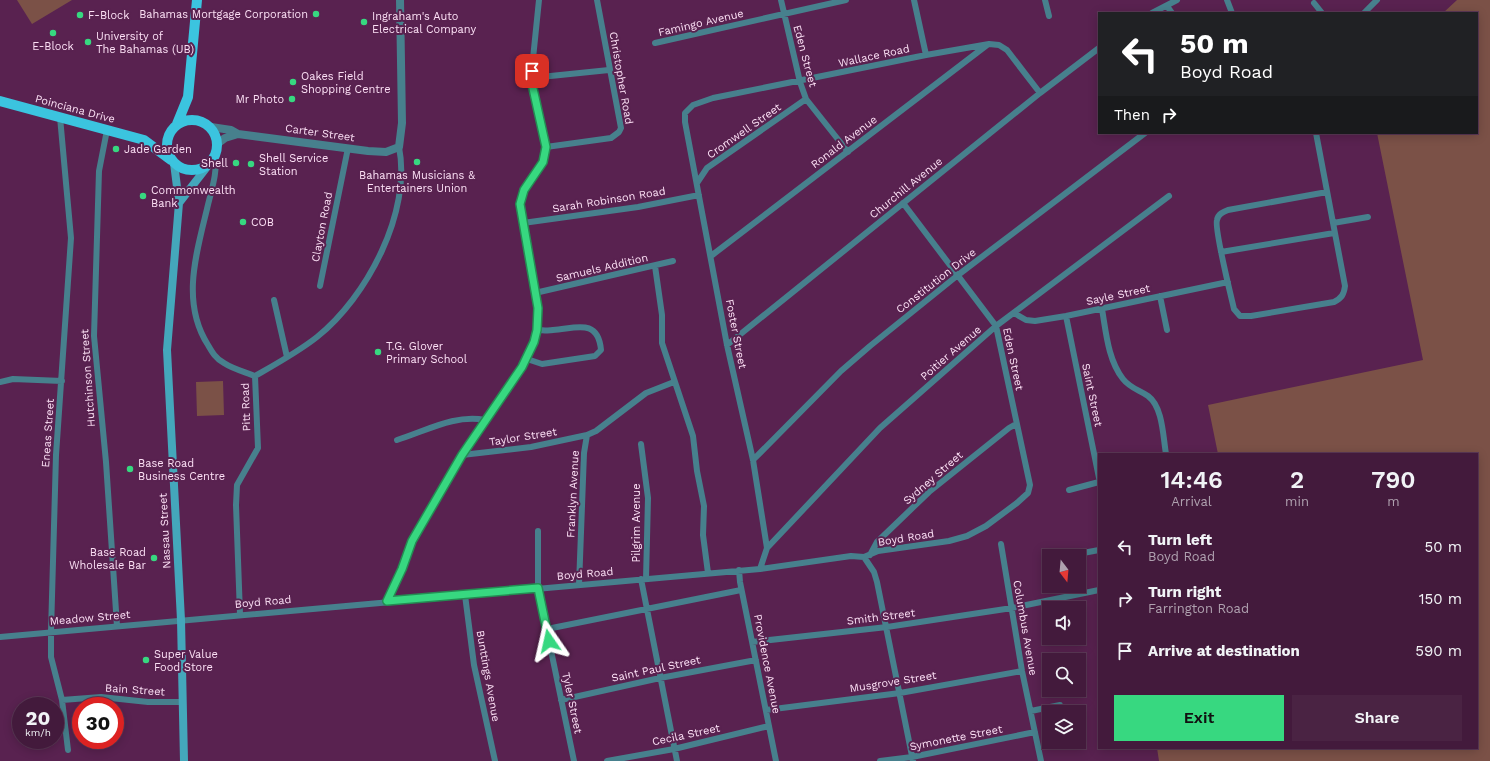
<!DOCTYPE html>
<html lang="en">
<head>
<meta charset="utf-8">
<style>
  :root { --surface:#431a3c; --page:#4a2343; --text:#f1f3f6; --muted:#afa1af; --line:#5b3856; --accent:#37d880 }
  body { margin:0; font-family:"Work Sans",sans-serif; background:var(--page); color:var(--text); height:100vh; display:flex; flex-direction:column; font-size:15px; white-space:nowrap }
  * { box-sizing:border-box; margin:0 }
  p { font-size:13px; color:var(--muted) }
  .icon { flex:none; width:22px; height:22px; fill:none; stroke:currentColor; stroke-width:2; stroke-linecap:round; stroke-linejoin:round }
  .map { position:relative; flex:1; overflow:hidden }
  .details { position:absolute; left:1098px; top:453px; width:380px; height:296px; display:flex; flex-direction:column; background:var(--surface); border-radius:0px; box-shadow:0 2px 10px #0003,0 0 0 1px var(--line) }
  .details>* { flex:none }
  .top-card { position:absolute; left:1098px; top:12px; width:380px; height:122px; border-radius:0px; box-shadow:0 2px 10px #0003,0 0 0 1px var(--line); background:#202124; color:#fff; overflow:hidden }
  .needle { width:26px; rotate:164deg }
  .buttons { position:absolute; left:1042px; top:549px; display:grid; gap:8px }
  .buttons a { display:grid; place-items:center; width:44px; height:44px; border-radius:0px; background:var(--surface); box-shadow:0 2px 10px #0003,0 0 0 1px var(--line); font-size:20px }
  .speed { position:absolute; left:12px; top:697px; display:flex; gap:8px; font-size:20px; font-weight:700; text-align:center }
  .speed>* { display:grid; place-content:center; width:52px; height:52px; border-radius:50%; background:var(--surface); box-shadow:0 2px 10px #0003,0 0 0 1px var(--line); line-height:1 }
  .speed small { font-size:10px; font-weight:400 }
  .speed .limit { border:6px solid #d22; background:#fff; color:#111 }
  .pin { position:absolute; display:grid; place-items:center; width:34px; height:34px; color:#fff; margin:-17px; border-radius:8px; box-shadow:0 2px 6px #0006 }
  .me { position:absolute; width:44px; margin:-22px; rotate:349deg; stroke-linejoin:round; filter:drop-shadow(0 0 3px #0008) }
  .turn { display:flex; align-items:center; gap:14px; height:84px; padding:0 16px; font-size:18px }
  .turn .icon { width:52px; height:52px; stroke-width:2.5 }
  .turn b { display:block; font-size:28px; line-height:34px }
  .then { display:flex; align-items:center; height:38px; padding:0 16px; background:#0003; gap:8px; font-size:15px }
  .eta { display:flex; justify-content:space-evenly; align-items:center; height:68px; text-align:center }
  .eta b { font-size:24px; font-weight:600; line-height:28px }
  .action { display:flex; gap:8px; margin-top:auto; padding:8px 16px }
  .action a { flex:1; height:46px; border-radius:0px; background:var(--accent); color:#111; font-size:16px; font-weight:600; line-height:46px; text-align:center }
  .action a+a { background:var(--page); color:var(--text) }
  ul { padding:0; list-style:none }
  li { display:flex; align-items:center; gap:12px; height:52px; padding:0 16px }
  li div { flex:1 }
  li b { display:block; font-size:15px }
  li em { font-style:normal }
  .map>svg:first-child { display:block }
  .green { fill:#7b5147 }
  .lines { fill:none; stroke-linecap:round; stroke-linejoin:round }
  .minor { stroke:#47808d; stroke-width:6 }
  .tertiary { stroke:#47808d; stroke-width:8 }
  .secondary { stroke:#44a7bb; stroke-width:8 }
  .primary { stroke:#3bc4df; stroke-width:10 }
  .route-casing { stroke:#248c53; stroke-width:10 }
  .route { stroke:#37d880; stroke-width:7 }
  .poi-dot { fill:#37d880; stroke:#592250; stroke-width:1.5 }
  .labels { text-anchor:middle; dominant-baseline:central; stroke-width:4; stroke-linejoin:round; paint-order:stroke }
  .poi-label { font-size:11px; fill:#fce0f5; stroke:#592250; text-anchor:start }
  .street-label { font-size:11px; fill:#fce0f5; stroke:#592250 }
</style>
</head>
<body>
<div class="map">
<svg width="1490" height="761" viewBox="0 0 1490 761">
  <rect width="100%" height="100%" fill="#592250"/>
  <path class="green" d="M17,0H72L32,24Z
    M1457,0H1490V761H1159L1157,748H1477V454H1218L1208,405L1423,360L1377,133H1477V13H1443Z
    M223,381L224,415L197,416L196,382Z"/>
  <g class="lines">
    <path class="minor" d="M781,0L800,82L806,99L848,152
      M914,0L926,55
      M1045,0L1049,16
      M1227,0L1232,13
      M1314,3L1322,13
      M1167,6L1172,13
      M1152,13L1177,0
      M1364,13L1377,0
      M655,43L846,0
      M531,78L609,70
      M60,117L71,238L56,455L51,632V657L62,700L68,750
      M107,130L99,171L94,336L106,462L117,626
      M1316,133L1345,286C1344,294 1342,298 1334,302L1251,316H1240L1234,309C1231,296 1214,228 1217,220C1218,214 1223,212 1228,210L1327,192
      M546,147L611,138L619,132L621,128L597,0
      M215,154C218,173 211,191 207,209C196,254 181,303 208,345C212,352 216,359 224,363C233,369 245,372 255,376
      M697,183L707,168L806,99
      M523,223L638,207L699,195
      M1333,223L1368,217
      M1221,252L1334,233
      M711,256L987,45
      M655,266L662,315V343L693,436L697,471L704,506L703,535L708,573
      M320,286L348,148
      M535,293L673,261
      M1160,296L1167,330
      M274,300L287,357
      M1102,309C1106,332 1108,360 1123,379C1130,388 1139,390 1148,396C1163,407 1163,437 1166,454
      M1014,313L1026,320L1035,321L1066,316L1228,282
      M1066,316L1099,478
      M727,345L1040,93L1099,48
      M527,359L542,364L595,356L601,350C598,317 574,329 553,330C548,331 542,330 537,330
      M255,376C276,364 298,352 317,337C367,297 412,212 399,147
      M0,382L13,379L62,381
      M397,440C426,431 455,414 485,420
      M641,444L648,498L646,579
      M462,455L531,447L587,435
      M753,460L841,371L870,346L958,275L1145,133
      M1069,490L1099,482
      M538,531V588L574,761
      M1001,544L1022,671L1041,761
      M767,548L880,428L996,326L1169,196
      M1083,553L1099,550
      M870,555L877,542L929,492L1009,428L1016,424
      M864,557L874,572L877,582L913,761
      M760,569L767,548L753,460L727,345L685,122V113L693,105L713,98L926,55L989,44L999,45L1007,50L1040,93
      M739,570L740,582L776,761
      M641,579L677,761
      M579,585L584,453L587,435L596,431L646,393L674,382
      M465,595L474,665L495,761
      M387,601L402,569L412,541L462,455L522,367L534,342L537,330L538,308L520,204L524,190L543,162L546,147L531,78L539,0
      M240,614L236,505L237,485L258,448L255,376
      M547,629L741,590
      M0,637L760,569L851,556L864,557L878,551L949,541L967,536L986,526L1017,503L1028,493L1030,485L996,326L903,203
      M752,642L887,627L1012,608L1099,590
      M62,700L101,697L148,702H183
      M561,700L660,678L756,660
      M766,710L900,693L1022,671
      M1031,711L1060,705
      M607,761L674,749L769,726
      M880,761L912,757L1035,732"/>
    <path class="tertiary" d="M211,127L231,130L238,134L368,151L386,152L399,147L402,123L400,0
      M217,144L225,138L238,134"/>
    <path class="secondary" d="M174,163L179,203L167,350L181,620L184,761
      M179,203L210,163"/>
    <path class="primary" d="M0,101L144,140L171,160
      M167 145a25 25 0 1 1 50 0a25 25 0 1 1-50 0Z
      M177,124L188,97L197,0"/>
  </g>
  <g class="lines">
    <defs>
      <path id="route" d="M532,71V84L546,147L543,162L524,190L520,204L538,308L537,330L534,342L522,367L462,455L412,541L402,569L387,601L538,588L549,641"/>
    </defs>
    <use href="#route" class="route-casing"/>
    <use href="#route" class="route"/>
  </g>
  <g class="poi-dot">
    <circle cx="316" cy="14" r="4"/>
    <circle cx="80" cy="15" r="4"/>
    <circle cx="364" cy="22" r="4"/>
    <circle cx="53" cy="33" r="4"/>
    <circle cx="88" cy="42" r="4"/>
    <circle cx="293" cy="82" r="4"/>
    <circle cx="292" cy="99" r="4"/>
    <circle cx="116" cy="149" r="4"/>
    <circle cx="417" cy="162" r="4"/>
    <circle cx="236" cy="163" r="4"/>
    <circle cx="251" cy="164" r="4"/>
    <circle cx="143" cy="196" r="4"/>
    <circle cx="243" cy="222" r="4"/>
    <circle cx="378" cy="352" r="4"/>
    <circle cx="130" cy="469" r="4"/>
    <circle cx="154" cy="558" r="4"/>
    <circle cx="146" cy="660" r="4"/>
  </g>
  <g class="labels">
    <g class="poi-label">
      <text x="308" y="14" text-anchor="end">Bahamas Mortgage Corporation</text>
      <text x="88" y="15">F-Block</text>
      <text x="372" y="16">Ingraham's Auto<tspan x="372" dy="13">Electrical Company</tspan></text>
      <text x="96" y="36">University of<tspan x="96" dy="13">The Bahamas (UB)</tspan></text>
      <text x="53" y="46" text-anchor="middle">E-Block</text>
      <text x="301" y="76">Oakes Field<tspan x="301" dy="13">Shopping Centre</tspan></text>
      <text x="284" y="99" text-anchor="end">Mr Photo</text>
      <text x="124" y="149">Jade Garden</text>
      <text x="259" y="158">Shell Service<tspan x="259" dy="13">Station</tspan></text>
      <text x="228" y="163" text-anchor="end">Shell</text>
      <text x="417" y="175" text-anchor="middle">Bahamas Musicians &amp;<tspan x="417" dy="13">Entertainers Union</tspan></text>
      <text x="151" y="190">Commonwealth<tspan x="151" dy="13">Bank</tspan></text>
      <text x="251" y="222">COB</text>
      <text x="386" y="346">T.G. Glover<tspan x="386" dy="13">Primary School</tspan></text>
      <text x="138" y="463">Base Road<tspan x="138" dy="13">Business Centre</tspan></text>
      <text x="146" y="552" text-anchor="end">Base Road<tspan x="146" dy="13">Wholesale Bar</tspan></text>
      <text x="154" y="654">Super Value<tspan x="154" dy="13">Food Store</tspan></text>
    </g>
    <g class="street-label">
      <text transform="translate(701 23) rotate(-13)">Famingo Avenue</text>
      <text transform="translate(805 56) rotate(75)">Eden Street</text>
      <text transform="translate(874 56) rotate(-12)">Wallace Road</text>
      <text transform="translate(621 78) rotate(80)">Christopher Road</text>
      <text transform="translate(75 109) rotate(15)">Poinciana Drive</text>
      <text transform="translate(744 131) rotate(-35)">Cromwell Street</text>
      <text transform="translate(320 133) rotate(8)">Carter Street</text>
      <text transform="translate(844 142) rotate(-37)">Ronald Avenue</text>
      <text transform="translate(906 188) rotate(-39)">Churchill Avenue</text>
      <text transform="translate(609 200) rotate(-9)">Sarah Robinson Road</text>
      <text transform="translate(322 227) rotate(-79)">Clayton Road</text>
      <text transform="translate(602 268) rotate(-13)">Samuels Addition</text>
      <text transform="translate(936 281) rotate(-38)">Constitution Drive</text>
      <text transform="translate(1118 295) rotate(-12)">Sayle Street</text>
      <text transform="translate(736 334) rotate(79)">Foster Street</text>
      <text transform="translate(951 353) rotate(-41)">Poitier Avenue</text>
      <text transform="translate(1013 359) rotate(78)">Eden Street</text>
      <text transform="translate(88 378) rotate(-94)">Hutchinson Street</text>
      <text transform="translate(1092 395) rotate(78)">Saint Street</text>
      <text transform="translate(246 407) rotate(-92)">Pitt Road</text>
      <text transform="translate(48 433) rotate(-86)">Eneas Street</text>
      <text transform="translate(523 437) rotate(-9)">Taylor Street</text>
      <text transform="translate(933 478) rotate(-41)">Sydney Street</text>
      <text transform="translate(573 494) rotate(-87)">Franklyn Avenue</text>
      <text transform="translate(636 523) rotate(-90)">Pilgrim Avenue</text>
      <text transform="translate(165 531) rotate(-93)">Nassau Street</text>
      <text transform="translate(906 538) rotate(-9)">Boyd Road</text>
      <text transform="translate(585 574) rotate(-5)">Boyd Road</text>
      <text transform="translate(263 602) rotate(-5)">Boyd Road</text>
      <text transform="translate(881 617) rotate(-7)">Smith Street</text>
      <text transform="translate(90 618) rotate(-5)">Meadow Street</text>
      <text transform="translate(1025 628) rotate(80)">Columbus Avenue</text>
      <text transform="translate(767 664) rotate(79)">Providence Avenue</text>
      <text transform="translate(656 669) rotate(-12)">Saint Paul Street</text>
      <text transform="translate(488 676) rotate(80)">Bunttings Avenue</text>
      <text transform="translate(893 682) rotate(-9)">Musgrove Street</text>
      <text transform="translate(135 690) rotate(4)">Bain Street</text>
      <text transform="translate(572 703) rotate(78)">Tyler Street</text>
      <text transform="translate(686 735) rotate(-12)">Cecila Street</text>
      <text transform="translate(956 738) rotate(-11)">Symonette Street</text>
    </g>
  </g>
</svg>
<div class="buttons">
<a><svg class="needle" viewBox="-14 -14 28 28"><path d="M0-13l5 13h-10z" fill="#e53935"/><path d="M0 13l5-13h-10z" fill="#afa1af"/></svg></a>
<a><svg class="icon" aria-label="sound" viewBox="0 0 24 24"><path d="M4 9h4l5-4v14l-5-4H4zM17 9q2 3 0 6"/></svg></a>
<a><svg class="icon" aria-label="search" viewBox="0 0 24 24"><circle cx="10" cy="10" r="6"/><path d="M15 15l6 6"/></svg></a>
<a><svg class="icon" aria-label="layers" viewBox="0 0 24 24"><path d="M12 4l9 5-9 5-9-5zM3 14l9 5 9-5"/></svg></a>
</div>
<div class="speed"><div>20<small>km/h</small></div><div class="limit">30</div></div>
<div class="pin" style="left:532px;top:71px;background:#d93025"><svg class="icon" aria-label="arrive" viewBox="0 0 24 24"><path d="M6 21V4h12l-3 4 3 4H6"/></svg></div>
<svg class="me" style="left:549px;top:641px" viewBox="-20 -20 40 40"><path d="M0-17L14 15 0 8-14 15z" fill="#37d880" stroke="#fff" stroke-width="4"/></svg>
<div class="top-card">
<div class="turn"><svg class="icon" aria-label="left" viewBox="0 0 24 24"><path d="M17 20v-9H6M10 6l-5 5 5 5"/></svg><div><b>50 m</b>Boyd Road</div></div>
<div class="then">Then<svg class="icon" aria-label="right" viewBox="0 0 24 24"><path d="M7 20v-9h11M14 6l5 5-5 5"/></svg></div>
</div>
<section class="details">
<div class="eta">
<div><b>14:46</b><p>Arrival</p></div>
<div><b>2</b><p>min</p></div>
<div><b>790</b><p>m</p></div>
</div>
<ul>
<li><svg class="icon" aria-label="left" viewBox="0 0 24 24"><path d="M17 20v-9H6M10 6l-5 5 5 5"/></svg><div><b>Turn left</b><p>Boyd Road</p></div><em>50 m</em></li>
<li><svg class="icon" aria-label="right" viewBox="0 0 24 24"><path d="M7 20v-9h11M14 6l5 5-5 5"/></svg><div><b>Turn right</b><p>Farrington Road</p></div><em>150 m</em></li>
<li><svg class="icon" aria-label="arrive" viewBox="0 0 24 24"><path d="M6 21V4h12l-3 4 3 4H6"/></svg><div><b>Arrive at destination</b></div><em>590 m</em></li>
</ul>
<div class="action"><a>Exit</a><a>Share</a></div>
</section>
</div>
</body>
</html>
